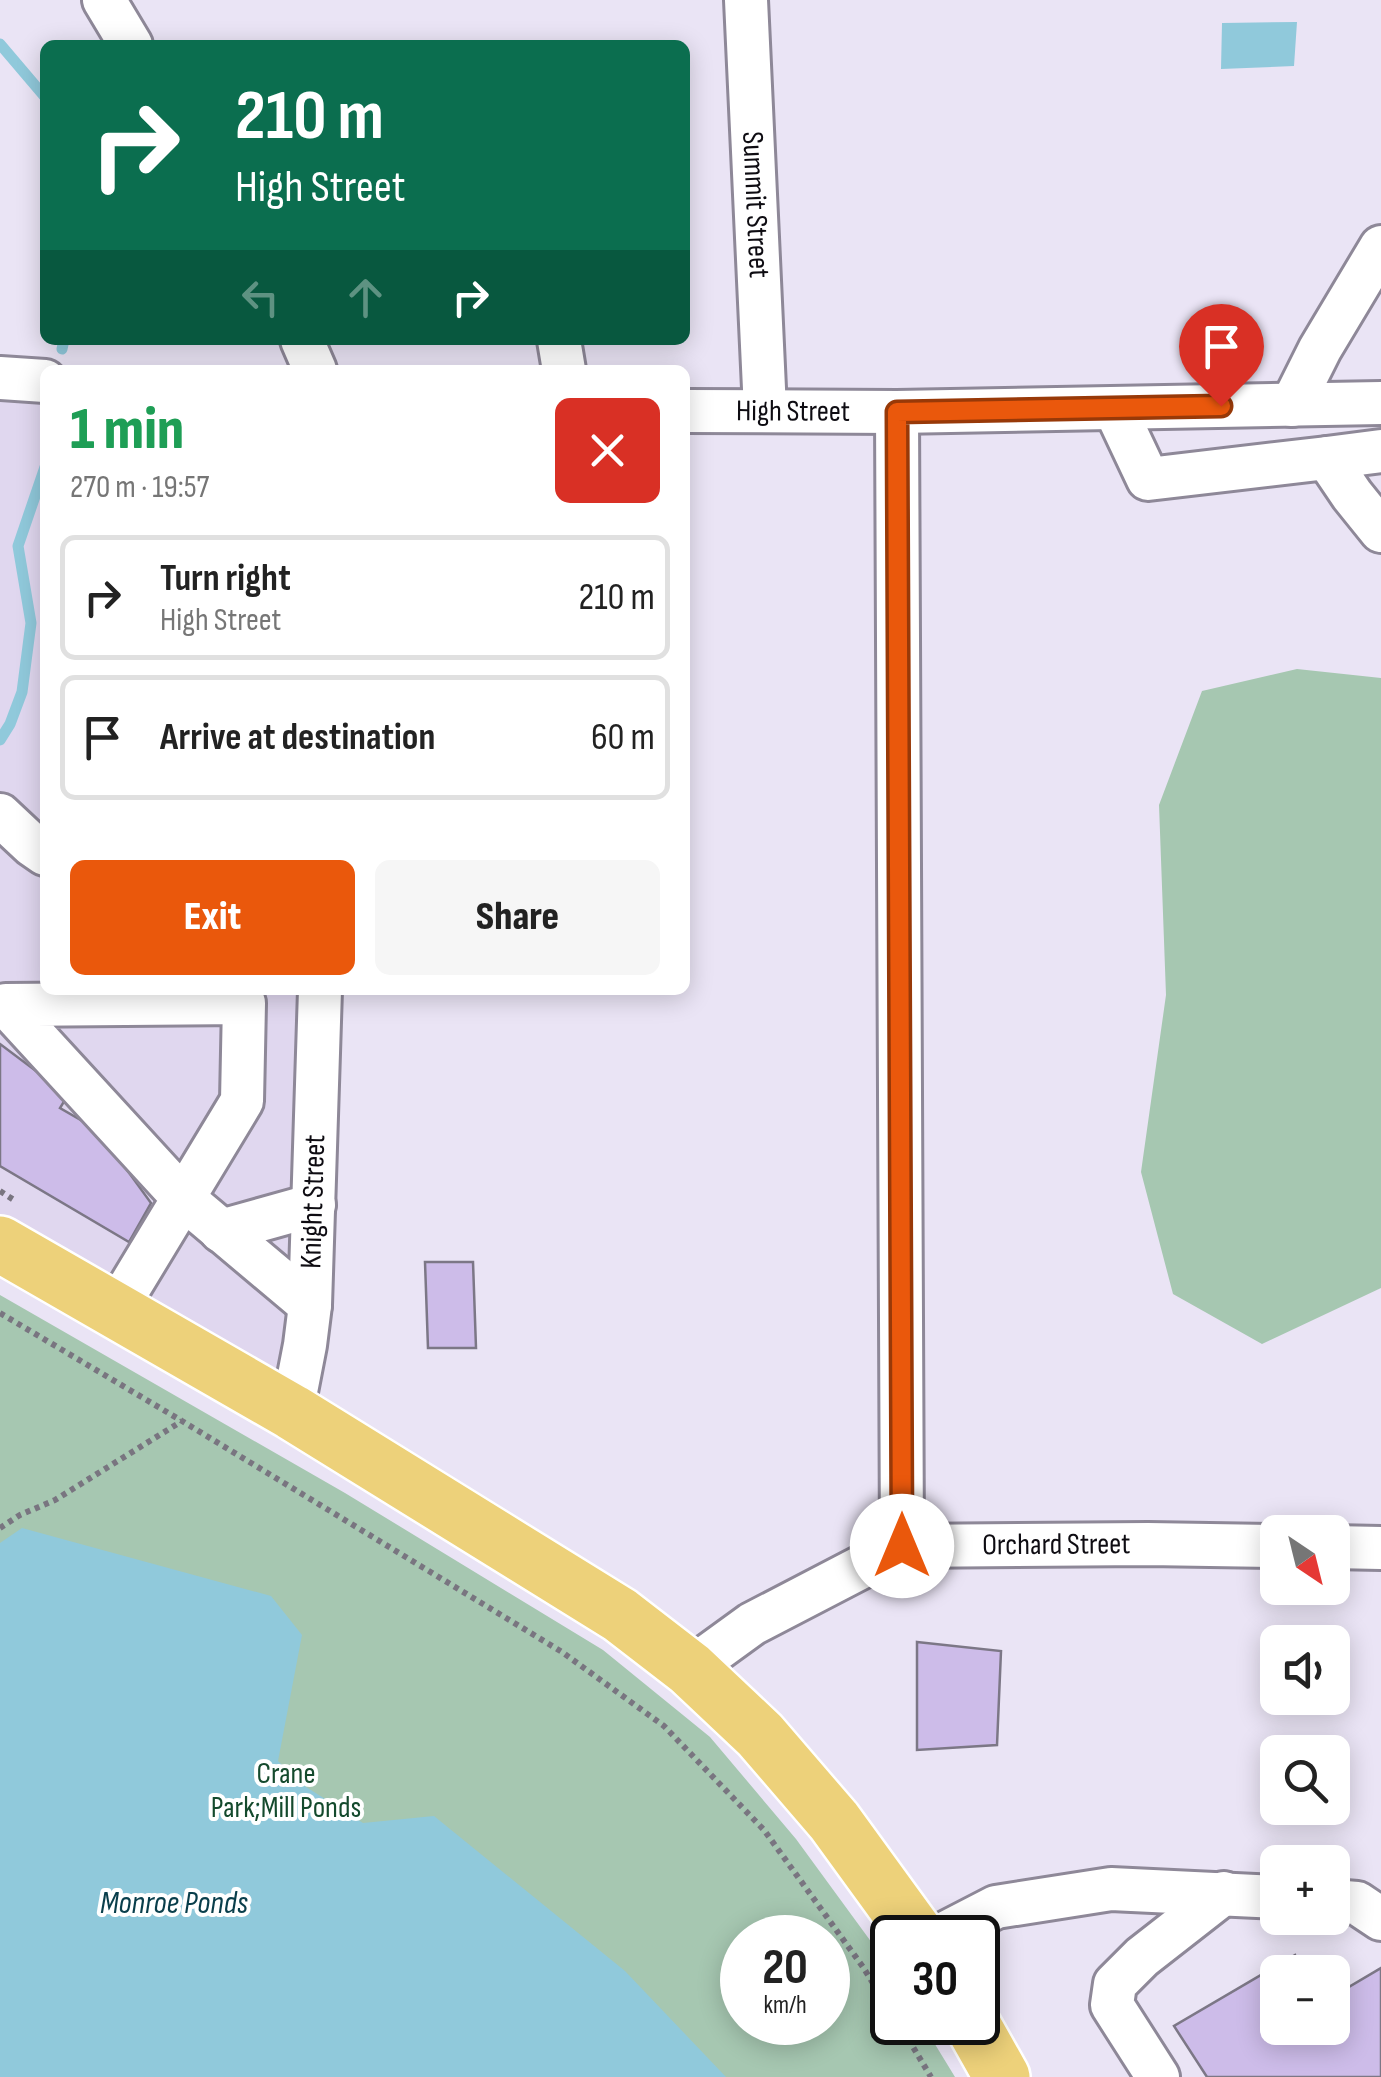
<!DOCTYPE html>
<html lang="en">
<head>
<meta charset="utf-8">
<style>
  :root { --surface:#fff; --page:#f6f6f6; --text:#222; --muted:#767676; --line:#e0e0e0; --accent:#ea580c }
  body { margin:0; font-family:"Sofia Sans Condensed",sans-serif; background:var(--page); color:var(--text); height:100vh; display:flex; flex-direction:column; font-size:38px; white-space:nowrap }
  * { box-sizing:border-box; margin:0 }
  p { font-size:32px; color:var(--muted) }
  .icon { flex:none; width:55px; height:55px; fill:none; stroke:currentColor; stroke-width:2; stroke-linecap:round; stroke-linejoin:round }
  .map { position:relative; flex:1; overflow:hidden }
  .details { position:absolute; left:40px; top:365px; width:650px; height:630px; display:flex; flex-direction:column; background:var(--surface); border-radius:15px; box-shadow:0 5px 25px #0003 }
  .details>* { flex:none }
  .hud { position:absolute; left:40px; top:40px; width:650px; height:305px; border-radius:15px; box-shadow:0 5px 25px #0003; background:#0b6e4f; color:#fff; overflow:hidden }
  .needle { width:65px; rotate:145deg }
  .buttons { position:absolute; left:1260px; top:1515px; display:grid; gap:20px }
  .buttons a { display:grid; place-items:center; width:90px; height:90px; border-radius:15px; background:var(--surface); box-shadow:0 5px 25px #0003; font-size:50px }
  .speed { position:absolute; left:720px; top:1915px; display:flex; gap:20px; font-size:50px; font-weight:700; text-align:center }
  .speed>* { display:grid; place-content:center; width:130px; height:130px; border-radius:50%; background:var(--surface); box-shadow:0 5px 25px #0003; line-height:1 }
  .speed small { font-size:25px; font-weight:400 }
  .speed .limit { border:5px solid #111; border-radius:15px; background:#fff; color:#111 }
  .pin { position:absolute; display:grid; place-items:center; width:85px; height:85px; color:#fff; margin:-102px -42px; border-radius:50% 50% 50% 0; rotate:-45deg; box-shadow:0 0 10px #0007 }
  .pin .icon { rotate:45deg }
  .me { position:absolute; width:110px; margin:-55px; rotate:0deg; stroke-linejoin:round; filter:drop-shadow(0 0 8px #0008) }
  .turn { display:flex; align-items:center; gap:35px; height:210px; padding:0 30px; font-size:45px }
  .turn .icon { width:130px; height:130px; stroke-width:2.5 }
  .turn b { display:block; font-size:70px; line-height:85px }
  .lanes { display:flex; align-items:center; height:95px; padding:0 30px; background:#0003; justify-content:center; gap:50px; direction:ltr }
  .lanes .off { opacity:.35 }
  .round { display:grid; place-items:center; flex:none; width:105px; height:105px; border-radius:15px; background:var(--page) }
  .summary { display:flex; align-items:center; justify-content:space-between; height:170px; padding:0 30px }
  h1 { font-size:60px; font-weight:800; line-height:75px; color:#1e9e55 }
  .cta { display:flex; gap:20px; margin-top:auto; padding:20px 30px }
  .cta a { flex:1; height:115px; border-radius:15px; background:var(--accent); color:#fff; font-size:40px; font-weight:800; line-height:115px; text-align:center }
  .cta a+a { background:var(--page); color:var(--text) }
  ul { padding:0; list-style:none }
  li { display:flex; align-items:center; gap:30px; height:125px; margin:0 20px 15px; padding:0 10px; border:5px solid var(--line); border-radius:15px }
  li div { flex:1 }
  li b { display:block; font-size:38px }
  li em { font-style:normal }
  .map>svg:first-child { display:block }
  .built { fill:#e0d7ef }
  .green { fill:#a6c7b1; fill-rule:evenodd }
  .water { fill:#90c9db }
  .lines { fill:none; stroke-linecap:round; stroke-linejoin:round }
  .stream { stroke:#90c9db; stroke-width:11 }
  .building { fill:#cdbce9; stroke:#7c7786; stroke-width:2.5 }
  .minor-casing { stroke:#8e8898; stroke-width:48 }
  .major-casing { stroke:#fff; stroke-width:60 }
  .path { stroke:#797580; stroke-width:6; stroke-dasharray:5 5; stroke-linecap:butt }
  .minor { stroke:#fff; stroke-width:42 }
  .major { stroke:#edd17a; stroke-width:55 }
  .route-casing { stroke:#983908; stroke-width:25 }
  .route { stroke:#ea580c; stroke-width:18 }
  .labels { text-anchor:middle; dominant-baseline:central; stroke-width:8; stroke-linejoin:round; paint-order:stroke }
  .street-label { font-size:30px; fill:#0e0c12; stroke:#fff }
  .park-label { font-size:30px; fill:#144a2d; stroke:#fff }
  .water-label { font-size:32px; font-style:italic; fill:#093e4b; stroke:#fff }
</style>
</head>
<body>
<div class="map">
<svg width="1381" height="2077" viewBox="0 0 1381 2077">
  <rect width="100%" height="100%" fill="#eae4f5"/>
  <path class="built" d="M0,378L45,381V990H320L292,1412L0,1244Z"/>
  <path class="green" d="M1297,669L1381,678V1288L1262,1344L1173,1294L1141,1172L1166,995L1159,805L1202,691Z
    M0,1295L345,1493L603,1650L710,1737L796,1839L883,1958L892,1974V2022L922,2023L955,2077H0ZM742,1938H828V2022H742Z"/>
  <path class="water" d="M1297,22L1294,66L1221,69L1222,23Z
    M22,1528L271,1596L302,1635L278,1761L303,1785L363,1823L434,1816L625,1971L726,2077H0V1543Z"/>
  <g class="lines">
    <path class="stream" d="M0,44L45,97
      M62,349L64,340
      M0,740L10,724L22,692L31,623L18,546L45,467"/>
  </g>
  <path class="building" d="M0,1044L68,1095L60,1108L98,1130L151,1203L129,1242L0,1166Z
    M425,1262H473L476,1348H428Z
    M917,1642L1001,1651L997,1745L917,1750Z
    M1295,1955L1302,1972H1278V2028H1332V1997L1381,1968V2077H1207L1174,2026Z"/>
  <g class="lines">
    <defs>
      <g id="minor">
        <path d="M104,0L131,45"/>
        <path id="s1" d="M746,0L765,410"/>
        <path d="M302,340L315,370"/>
        <path d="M559,340L564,370"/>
        <path d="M0,378L45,381"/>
        <path d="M1292,405L1320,349L1381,247"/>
        <path d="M1115,409L1148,479L1327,458"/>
        <path id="s2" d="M685,411L897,412L1381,403"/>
        <path d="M897,412L902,1546"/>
        <path d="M1381,451L1327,458L1352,495L1381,531"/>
        <path d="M0,815L32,845L45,854"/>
        <path d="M221,1231L314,1205"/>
        <path d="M115,1311L242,1101L244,1003L6,1005L184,1199L310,1305"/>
        <path id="s3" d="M292,1412L305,1345L310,1305L320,990"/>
        <path d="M1332,1547L1381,1548"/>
        <path id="s4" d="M690,1669L752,1624L902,1546L1148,1544L1278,1546"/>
        <path d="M1332,1901L1357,1903L1381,1919"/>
        <path d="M936,1938L996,1907L1111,1889L1278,1897"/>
        <path d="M1158,2077L1112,2005L1115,1984L1142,1957L1224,1893"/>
      </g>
      <path id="major" d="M0,1244L292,1412L620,1615L690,1669L760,1735L834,1821L919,1938
        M971,2022L1002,2077"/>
    </defs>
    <use href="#minor" class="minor-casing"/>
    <use href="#major" class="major-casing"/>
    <path class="path" d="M0,1191L14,1200
      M0,1313L182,1421L562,1652L664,1726L764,1830L863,1967L892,2014
      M0,1528L20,1515L55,1500L182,1421
      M898,2022L931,2077"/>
    <use href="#minor" class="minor"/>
    <use href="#major" class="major"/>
  </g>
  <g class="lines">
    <defs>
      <path id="route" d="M902,1546L897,412L1221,406"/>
    </defs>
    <use href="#route" class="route-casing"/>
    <use href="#route" class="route"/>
  </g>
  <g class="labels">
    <g class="street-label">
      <text stroke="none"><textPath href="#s1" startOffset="205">Summit Street</textPath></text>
      <text stroke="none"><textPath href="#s2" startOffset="108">High Street</textPath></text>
      <text stroke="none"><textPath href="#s3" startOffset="212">Knight Street</textPath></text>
      <text stroke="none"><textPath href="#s4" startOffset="400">Orchard Street</textPath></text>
    </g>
    <g class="park-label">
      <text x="286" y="1774">Crane<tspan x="286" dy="34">Park;Mill Ponds</tspan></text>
    </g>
    <g class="water-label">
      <text x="174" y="1903">Monroe Ponds</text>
    </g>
  </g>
</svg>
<div class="buttons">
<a><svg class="needle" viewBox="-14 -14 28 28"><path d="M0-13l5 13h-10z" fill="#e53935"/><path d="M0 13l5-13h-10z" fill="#767676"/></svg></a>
<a><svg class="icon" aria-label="sound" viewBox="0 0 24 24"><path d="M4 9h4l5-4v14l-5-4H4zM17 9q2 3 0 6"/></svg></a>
<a><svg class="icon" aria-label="search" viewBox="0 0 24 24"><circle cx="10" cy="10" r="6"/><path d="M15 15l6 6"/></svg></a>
<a>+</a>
<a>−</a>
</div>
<div class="speed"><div>20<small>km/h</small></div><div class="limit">30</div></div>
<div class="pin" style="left:1221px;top:406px;background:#d93025"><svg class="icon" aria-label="arrive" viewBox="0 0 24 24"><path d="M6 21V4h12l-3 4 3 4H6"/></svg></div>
<svg class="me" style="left:902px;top:1546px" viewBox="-20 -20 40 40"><circle r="19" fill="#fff"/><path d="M0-13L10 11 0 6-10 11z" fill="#ea580c"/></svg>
<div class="hud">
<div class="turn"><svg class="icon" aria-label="right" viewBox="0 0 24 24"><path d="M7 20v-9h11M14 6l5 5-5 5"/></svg><div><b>210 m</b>High Street</div></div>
<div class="lanes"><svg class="icon off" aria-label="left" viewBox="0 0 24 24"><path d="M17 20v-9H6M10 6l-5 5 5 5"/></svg><svg class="icon off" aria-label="ahead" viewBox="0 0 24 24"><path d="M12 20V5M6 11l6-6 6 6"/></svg><svg class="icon" aria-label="right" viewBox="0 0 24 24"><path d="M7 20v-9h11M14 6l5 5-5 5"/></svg></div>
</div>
<section class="details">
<div class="summary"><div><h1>1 min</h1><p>270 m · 19:57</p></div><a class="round" style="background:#d93025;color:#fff"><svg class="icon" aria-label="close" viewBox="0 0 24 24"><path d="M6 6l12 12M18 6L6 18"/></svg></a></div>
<ul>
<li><svg class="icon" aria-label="right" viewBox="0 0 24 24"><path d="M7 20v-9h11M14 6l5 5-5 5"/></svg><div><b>Turn right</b><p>High Street</p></div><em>210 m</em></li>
<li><svg class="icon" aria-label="arrive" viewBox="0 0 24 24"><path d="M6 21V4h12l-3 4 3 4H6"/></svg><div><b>Arrive at destination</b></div><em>60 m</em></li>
</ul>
<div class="cta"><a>Exit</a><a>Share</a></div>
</section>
</div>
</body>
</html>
